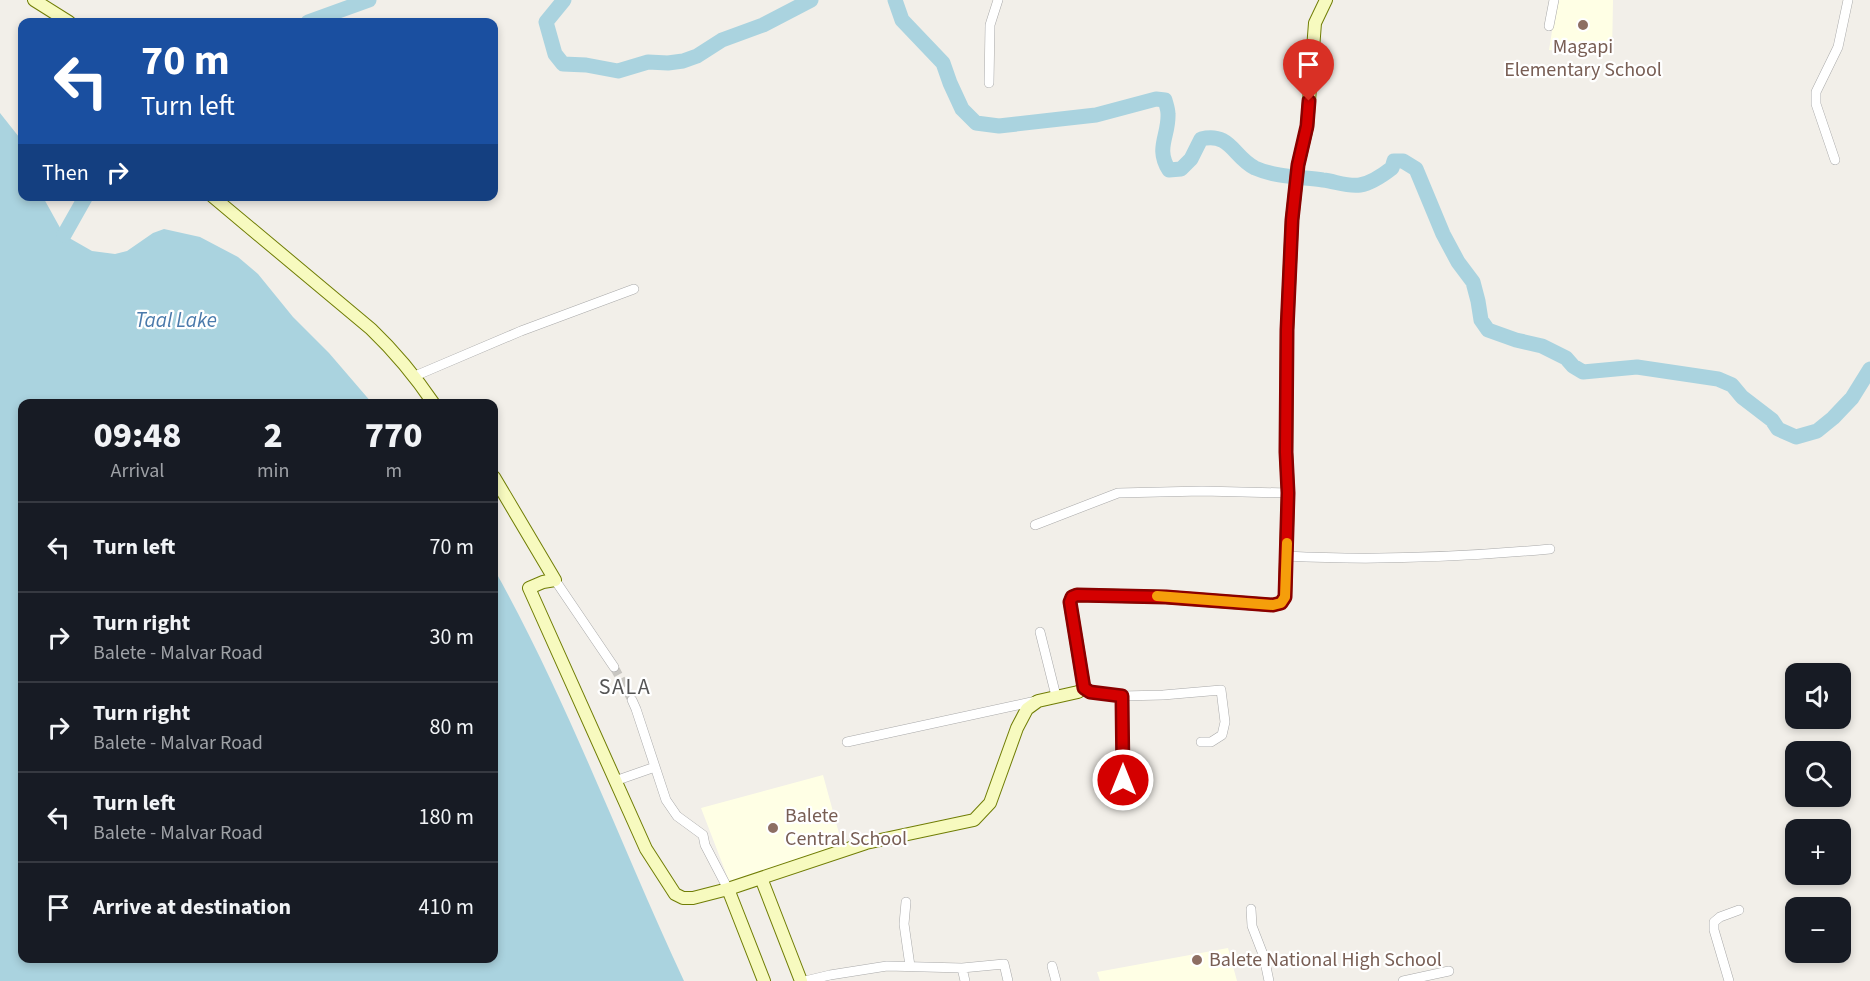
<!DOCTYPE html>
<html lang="en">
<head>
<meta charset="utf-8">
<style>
  :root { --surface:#171b24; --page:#20242c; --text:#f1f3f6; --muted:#9ea1a6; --line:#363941 }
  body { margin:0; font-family:"Source Sans 3",sans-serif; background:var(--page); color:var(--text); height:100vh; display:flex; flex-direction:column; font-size:22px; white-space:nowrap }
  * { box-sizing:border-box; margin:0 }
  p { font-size:20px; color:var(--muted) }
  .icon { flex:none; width:33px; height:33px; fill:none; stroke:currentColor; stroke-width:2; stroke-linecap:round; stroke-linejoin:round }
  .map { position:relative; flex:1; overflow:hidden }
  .panel { position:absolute; left:18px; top:399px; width:480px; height:564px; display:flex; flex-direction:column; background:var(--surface); border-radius:12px; box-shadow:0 3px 9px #0003 }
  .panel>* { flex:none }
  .banner { position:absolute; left:18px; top:18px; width:480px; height:183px; border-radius:12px; box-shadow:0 3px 9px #0003; background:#1a4fa0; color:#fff; overflow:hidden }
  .buttons { position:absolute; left:1785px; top:663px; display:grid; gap:12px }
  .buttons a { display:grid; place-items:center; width:66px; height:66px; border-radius:12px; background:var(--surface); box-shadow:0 3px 9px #0003; font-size:30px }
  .pin { position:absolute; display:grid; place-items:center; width:51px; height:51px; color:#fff; margin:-62px -26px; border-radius:50% 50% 50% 0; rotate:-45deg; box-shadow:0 0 6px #0007 }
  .pin .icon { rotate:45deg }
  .me { position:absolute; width:66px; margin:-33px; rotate:0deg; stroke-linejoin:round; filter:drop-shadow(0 0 4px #0008) }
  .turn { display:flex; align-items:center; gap:21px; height:126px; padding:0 24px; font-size:27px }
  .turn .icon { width:78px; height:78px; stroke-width:2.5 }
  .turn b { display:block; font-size:42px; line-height:51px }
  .then { display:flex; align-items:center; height:57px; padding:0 24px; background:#0003; gap:12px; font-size:22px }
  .eta { display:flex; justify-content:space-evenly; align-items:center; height:102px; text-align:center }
  .eta b { font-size:36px; font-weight:800; line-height:42px }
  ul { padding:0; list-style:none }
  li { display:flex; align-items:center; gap:18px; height:90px; padding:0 24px; border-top:2px solid var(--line) }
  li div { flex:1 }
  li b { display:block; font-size:22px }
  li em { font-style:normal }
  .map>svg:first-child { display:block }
  .education { fill:#ffffe5 }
  .water { fill:#aad3df }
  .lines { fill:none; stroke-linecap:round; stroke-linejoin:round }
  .river { stroke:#aad3df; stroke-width:15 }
  .street-tunnel { stroke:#c8c6c1; stroke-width:9; stroke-dasharray:9 4.5; stroke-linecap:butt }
  .street-casing { stroke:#a9a9a9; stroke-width:10 }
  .secondary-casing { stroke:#707d05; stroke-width:14 }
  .street { stroke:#fff; stroke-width:9 }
  .secondary { stroke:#f7fabf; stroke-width:12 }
  .route-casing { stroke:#8a0000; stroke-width:15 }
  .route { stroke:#d40000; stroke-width:10 }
  .slow { stroke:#f59e0b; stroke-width:10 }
  .education-dot { fill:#8d6e63; stroke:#fff; stroke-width:2 }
  .labels { text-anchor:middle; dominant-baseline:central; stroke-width:4.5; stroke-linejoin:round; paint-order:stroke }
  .education-label { font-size:20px; fill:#785e54; stroke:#fff; text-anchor:start }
  .water-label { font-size:21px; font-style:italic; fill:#4a7aab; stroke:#fff }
  .quarter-label { font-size:22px; letter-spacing:1.5px; fill:#555; stroke:#fff }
</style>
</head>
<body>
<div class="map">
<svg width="1870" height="981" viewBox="0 0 1870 981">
  <rect width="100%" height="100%" fill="#f2efe9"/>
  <path class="education" d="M1557,0H1613L1612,55L1549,50Z
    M823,775L843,848L729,881L701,808Z
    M1228,948L1237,981H1100L1097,972Z"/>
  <path class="water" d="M0,113L19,137L22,148V196L43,197L64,235L92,251L115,254L127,251L153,233L164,229L200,237L238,257L258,274L293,317L329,353L372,403L22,404V958H494V569C568,701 620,844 684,981H0Z"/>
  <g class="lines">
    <path class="river" d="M564,0L546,22L555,54L563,64L586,65L618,71L648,62L668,63L683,61L697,56L722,40L763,25L811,0
      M895,0L902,20L943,63L950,83L962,109L976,123L999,126L1096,115L1156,99L1165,100C1166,104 1168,109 1168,114C1169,136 1155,148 1169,170L1181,169L1191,159L1201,139C1231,132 1233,157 1255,168C1275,177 1301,177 1323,180C1334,181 1348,187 1360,185C1372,183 1383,175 1392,168L1394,161H1403L1416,169L1443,234L1458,262L1473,282L1478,301L1481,320L1488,330L1516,340L1542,346L1566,358L1573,366L1583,372L1637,367L1718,379L1732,385L1742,397L1772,420L1778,429L1796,437L1817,431L1833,418L1852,398L1870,369
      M308,22L369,0
      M64,235L86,196"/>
    <path class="street-tunnel" d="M614,667L632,700"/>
    <defs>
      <path id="street" d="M1549,26L1554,0
        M989,83L990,25L998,0
        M1835,160L1816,104V92L1838,47L1848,0
        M415,376L521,331L634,289
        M1035,525L1118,493L1202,491L1288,493
        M1287,556C1375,561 1463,557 1550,549
        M555,580L614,667
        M1040,632L1056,696
        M1084,688L1090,692L1122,696L1123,780
        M1122,696L1163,695L1221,690L1225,722L1222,735L1211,742H1201
        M632,700L636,709L666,800L677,816L703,835L705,845L728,889
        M847,742L1036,701
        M615,781L655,767
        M906,902L904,924L910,966
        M1251,909L1252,926L1264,957L1269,981
        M1052,966L1056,981
        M962,968L965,981
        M805,981L830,975L887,966L962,968L1004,964L1008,981
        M1403,981L1449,971
        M1729,981L1714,930V922L1720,917L1739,910"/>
      <path id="secondary" d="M34,0L69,22
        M212,196L371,329C395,352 415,376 434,404
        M494,477L555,580L543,582L529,588L646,849L675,894L683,898H693L728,889L866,843L974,820L990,803L1017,728L1027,709L1038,701L1078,692L1084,688L1070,602L1072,597L1077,595L1166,597L1273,605L1281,603L1285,597L1288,493L1286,452L1287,330L1292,220L1298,165L1307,127L1315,23L1326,0
        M761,878L801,981
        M728,889L764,981"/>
    </defs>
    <use href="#street" class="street-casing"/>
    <use href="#secondary" class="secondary-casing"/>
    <use href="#street" class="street"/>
    <use href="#secondary" class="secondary"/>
  </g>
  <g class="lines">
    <defs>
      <path id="route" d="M1123,780L1122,696L1090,692L1084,688L1070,602L1072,597L1077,595L1166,597L1273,605L1281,603L1285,597L1288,493L1286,452L1287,330L1292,220L1298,165L1307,126L1309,101"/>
    </defs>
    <use href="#route" class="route-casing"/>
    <use href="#route" class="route"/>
    <path class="slow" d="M1157,596L1273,605L1281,603L1285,597L1287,543"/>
  </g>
  <g class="education-dot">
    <circle cx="1583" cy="25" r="6"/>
    <circle cx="773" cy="828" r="6"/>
    <circle cx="1197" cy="960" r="6"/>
  </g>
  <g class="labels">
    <g class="education-label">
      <text x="1583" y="47" text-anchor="middle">Magapi<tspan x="1583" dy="23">Elementary School</tspan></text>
      <text x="785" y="816">Balete<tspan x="785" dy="23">Central School</tspan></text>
      <text x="1209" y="960">Balete National High School</text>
    </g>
    <g class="water-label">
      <text x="176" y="320">Taal Lake</text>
    </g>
    <g class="quarter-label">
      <text x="625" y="687">SALA</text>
    </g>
  </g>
</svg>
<div class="buttons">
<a><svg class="icon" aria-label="sound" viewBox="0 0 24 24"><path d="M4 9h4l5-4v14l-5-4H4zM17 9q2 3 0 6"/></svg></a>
<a><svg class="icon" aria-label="search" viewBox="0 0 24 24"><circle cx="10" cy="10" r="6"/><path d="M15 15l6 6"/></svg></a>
<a>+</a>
<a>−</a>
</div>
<div class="pin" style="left:1309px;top:101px;background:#d93025"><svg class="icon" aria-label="arrive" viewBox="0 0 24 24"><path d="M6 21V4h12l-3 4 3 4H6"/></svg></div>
<svg class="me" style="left:1123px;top:780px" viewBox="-20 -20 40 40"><circle r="17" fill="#d40000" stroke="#fff" stroke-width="3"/><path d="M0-11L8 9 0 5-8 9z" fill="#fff"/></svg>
<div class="banner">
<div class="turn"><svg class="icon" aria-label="left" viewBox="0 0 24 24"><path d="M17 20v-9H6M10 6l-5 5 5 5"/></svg><div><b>70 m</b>Turn left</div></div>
<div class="then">Then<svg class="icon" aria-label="right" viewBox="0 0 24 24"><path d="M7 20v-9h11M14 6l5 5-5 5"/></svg></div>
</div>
<section class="panel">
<div class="eta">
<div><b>09:48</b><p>Arrival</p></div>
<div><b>2</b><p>min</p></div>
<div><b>770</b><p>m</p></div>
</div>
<ul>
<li><svg class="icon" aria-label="left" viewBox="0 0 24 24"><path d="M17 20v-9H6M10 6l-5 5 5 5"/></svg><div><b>Turn left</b></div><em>70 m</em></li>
<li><svg class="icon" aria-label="right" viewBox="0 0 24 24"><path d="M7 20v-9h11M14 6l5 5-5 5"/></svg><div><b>Turn right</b><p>Balete - Malvar Road</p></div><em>30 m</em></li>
<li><svg class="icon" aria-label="right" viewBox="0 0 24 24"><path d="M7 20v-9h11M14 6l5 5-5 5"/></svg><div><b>Turn right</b><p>Balete - Malvar Road</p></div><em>80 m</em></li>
<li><svg class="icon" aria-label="left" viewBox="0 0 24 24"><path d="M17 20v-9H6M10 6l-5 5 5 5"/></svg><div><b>Turn left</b><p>Balete - Malvar Road</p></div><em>180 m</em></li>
<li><svg class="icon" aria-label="arrive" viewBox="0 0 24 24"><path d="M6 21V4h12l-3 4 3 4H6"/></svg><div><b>Arrive at destination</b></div><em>410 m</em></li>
</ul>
</section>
</div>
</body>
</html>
